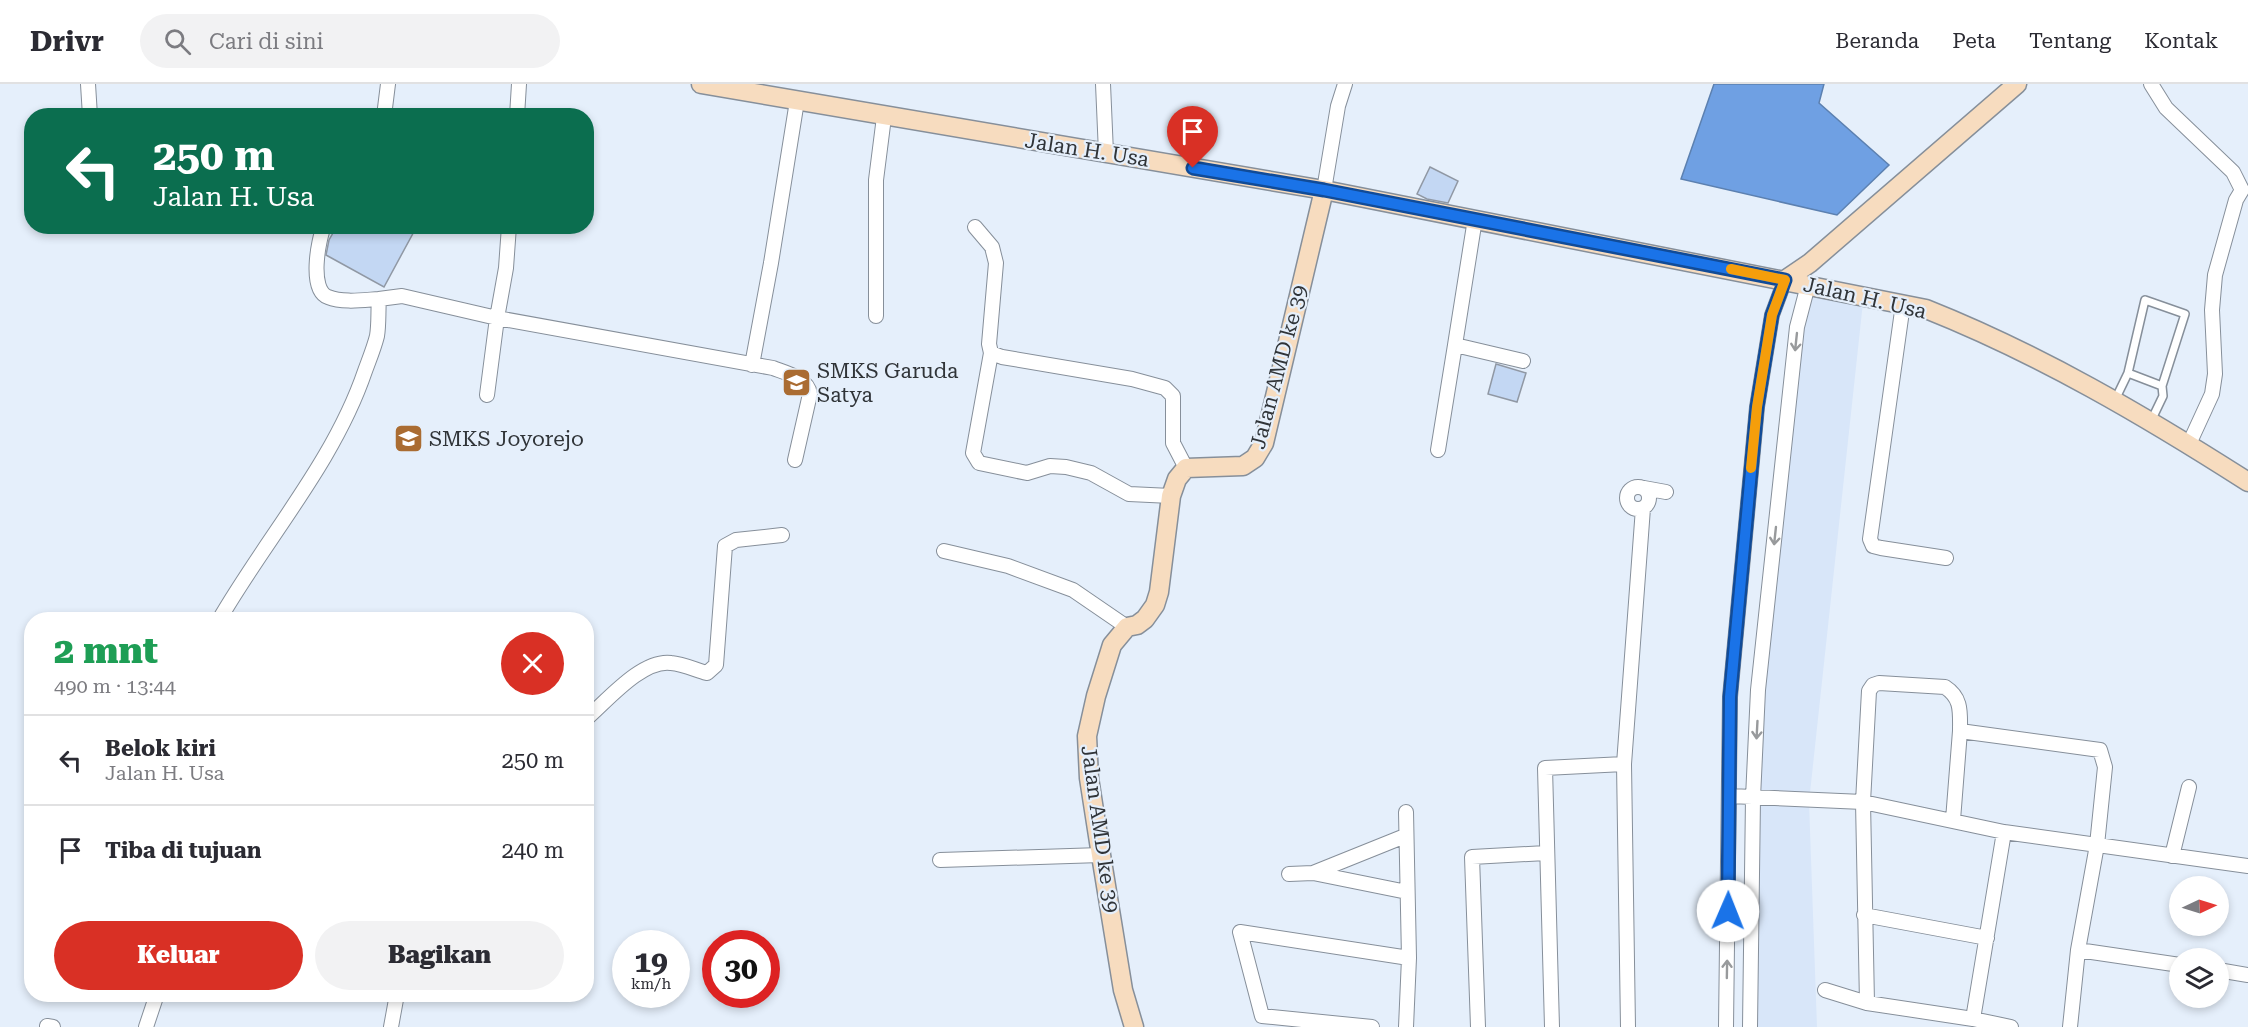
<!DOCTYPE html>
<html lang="id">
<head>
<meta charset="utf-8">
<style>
  :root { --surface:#fff; --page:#f2f2f3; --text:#2b2b33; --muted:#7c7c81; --line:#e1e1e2; --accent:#d93025 }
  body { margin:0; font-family:"Roboto Serif",serif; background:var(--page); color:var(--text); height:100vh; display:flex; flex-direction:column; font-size:22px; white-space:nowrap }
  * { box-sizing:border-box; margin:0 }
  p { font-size:20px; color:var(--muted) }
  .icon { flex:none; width:33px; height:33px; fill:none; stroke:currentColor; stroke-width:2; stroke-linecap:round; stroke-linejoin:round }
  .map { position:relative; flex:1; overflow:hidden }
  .drawer { position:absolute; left:24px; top:528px; width:570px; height:390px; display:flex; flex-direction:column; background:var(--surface); border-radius:24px; box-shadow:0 3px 9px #0003 }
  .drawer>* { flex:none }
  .top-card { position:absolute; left:24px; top:24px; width:570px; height:126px; border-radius:24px; box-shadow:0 3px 9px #0003; background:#0b6e4f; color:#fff; overflow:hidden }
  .needle { width:39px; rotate:86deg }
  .tools { position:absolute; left:2169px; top:792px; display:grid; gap:12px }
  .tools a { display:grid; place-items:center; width:60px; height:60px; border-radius:50%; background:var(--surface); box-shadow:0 3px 9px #0003; font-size:30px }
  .speed { position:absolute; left:612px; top:846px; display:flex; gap:12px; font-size:30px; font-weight:700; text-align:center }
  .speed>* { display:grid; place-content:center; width:78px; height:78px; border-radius:50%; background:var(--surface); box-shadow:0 3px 9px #0003; line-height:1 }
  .speed small { font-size:15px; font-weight:400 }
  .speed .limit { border:9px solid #d22; background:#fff; color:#111 }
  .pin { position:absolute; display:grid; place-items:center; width:51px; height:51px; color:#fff; margin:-62px -26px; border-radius:50% 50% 50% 0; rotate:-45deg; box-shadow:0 0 6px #0007 }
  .pin .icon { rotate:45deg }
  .me { position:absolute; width:66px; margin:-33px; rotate:1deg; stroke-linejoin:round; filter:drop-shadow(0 0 4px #0008) }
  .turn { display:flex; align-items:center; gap:21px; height:126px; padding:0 30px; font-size:27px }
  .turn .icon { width:78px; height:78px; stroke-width:2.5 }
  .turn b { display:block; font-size:42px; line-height:51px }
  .round { display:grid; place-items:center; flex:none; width:63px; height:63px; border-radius:32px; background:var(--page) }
  .summary { display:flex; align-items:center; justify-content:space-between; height:102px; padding:0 30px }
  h1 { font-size:36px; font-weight:800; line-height:45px; color:#1e9e55 }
  .button { display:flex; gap:12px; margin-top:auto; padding:12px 30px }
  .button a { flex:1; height:69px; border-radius:36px; background:var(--accent); color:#fff; font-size:24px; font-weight:800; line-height:69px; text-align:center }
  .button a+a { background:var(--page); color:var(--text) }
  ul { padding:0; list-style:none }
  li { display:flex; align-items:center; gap:18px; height:90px; padding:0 30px; border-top:2px solid var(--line) }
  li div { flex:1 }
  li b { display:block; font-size:22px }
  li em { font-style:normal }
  header { display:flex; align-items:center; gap:36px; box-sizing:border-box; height:84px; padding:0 30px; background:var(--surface); border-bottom:2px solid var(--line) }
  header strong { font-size:28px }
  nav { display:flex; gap:33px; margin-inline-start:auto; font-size:21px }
  .search { width:420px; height:54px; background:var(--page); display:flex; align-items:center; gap:15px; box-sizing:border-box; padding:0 21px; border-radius:33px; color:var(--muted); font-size:22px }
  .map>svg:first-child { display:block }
  .built { fill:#d8e6f9 }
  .water { fill:#6fa0e3; stroke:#5c80b0; stroke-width:1.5 }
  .building { fill:#c3d7f3; stroke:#9098a4; stroke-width:1.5 }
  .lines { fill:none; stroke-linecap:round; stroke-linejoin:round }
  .lane-casing { stroke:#868f9a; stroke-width:10 }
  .street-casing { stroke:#868f9a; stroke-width:16 }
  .secondary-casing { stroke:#868f9a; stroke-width:21 }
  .lane { stroke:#fff; stroke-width:7 }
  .street { stroke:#fff; stroke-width:14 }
  .secondary { stroke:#f7dcbf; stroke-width:18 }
  .oneway { stroke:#989a9c }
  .route-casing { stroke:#114b97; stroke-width:15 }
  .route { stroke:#1a73e8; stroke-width:10 }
  .slow { stroke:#f59e0b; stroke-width:10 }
  .labels { text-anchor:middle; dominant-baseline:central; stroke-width:4.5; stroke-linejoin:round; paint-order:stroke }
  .street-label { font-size:21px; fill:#303438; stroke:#e5effb }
  .poi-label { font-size:21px; fill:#303438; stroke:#e5effb; text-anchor:start }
</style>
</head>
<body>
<header>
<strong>Drivr</strong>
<div class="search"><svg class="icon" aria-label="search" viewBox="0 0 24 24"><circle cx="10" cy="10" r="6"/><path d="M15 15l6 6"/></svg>Cari di sini</div>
<nav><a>Beranda</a><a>Peta</a><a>Tentang</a><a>Kontak</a></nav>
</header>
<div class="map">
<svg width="2248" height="943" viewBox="0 0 2248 943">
  <rect width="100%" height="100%" fill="#e5effb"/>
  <path class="built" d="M1808,195L1864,209L1809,718L1817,943H1748L1747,706Z"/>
  <path class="water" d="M1714,0H1824L1819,19L1889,81L1837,131L1681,95Z"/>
  <path class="building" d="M1430,83L1458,97L1448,119L1427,115L1417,110Z
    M337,142H417L384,203L326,171L329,156Z
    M1496,280L1526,289L1517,318L1488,310Z"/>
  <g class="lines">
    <defs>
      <path id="lane" d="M2128,289L2145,216L2185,230L2162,302
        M2115,316L2128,289L2162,302L2163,312L2151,337"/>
      <path id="street" d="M88,0L90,32
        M1103,0L1106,69
        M2151,0L2166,24L2233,88L2242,106L2236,116L2215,191L2212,226L2215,290L2212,310L2189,360
        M384,32L388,0
        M517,32L519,0
        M1324,106L1338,22L1345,0
        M1475,135L1455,261L1523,277
        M324,142C318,157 309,206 328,213C343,219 363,216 379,215
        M975,143L992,163L996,179L989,260L991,269L1002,273L1132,295L1165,304L1173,312V359L1186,384
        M1903,220L1870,455L1873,462L1881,464L1946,474
        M876,232V96L884,33
        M991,269L973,369L979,379L1027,389L1050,382L1066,383L1091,389L1129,410L1171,412
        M752,281L771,179L797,17
        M487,311L497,234L773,284C786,289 808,294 810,310L795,376
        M1438,366L1455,261
        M1627 414a11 11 0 1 1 22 0a11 11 0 1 1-22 0Z
        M1644,404L1666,408
        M944,467L1008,482L1073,506L1127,543
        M219,536C267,453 334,378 365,287C369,276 374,264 377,252C379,240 378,227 379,215L402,212L497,234L506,184L509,142
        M586,635C607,617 642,575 671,579C683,580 696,586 707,589L716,581L725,462L736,456L782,451
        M1730,712L1863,718L2004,748L2248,782
        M1406,728L1409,874L1406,943
        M1953,736L1960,647
        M2172,772L2189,703
        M940,776L1101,771
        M1313,789L1405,752
        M1289,790L1313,789L1407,808
        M1864,831L1987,854
        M2078,866L2180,881
        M2218,886L2248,891
        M1825,906L1867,919L1973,935L2004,748
        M1867,919L1863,718L1869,607L1873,601L1879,599L1945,603C1962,614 1960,628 1960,647L2100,666L2105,683L2097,761L2078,866L2070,943
        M1973,935L2011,943
        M47,942L53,943
        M146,943L157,910
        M391,943L397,910
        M1372,943L1262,932L1240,848L1409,874
        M1478,943L1472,773L1546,769
        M1552,943L1545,684L1624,680
        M1628,943L1624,680L1643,424
        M1726,943L1730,613L1757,323L1772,231L1785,196
        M1750,943L1753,714L1758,606L1797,243L1808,201"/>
      <path id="secondary" d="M701,0L1324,106L1926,225C2039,270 2145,332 2248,398
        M1785,196L1810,179L2017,0
        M1134,943L1123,906L1101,771L1089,694L1087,652L1096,612L1112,561L1127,543L1137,541L1145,535L1155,521L1159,508L1171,412L1177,395L1186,384L1243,382L1255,374L1264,359L1324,106"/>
    </defs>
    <use href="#lane" class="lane-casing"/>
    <use href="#street" class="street-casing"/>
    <use href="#secondary" class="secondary-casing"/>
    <use href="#lane" class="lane"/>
    <use href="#street" class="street"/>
    <use href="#secondary" class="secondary"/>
  </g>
  <defs><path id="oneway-shaft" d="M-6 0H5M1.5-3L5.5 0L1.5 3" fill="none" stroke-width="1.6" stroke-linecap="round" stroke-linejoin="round" transform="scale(1.5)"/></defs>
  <g class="oneway">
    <use href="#oneway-shaft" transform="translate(1796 258) rotate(96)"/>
    <use href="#oneway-shaft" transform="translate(1775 452) rotate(96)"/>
    <use href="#oneway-shaft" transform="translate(1757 646) rotate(93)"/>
    <use href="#oneway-shaft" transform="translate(1727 885) rotate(-89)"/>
  </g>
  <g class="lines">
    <defs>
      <path id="route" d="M1193,84L1324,106L1785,196L1772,231L1757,323L1730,613L1728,827"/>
    </defs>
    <use href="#route" class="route-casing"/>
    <use href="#route" class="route"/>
    <path class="slow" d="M1731,185L1785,196L1772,231L1757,323L1751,384"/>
  </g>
  <defs>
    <symbol id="school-square" viewBox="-11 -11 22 22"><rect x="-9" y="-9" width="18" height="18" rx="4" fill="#aa6c32" stroke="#e5effb"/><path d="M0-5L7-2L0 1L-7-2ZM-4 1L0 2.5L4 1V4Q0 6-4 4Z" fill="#fff"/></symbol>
  </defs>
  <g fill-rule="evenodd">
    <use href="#school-square" x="780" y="282" width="33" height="33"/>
    <use href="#school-square" x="392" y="338" width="33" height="33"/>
  </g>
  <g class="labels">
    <g class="street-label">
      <text transform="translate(1087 66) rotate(9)">Jalan H. Usa</text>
      <text transform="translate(1865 214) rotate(13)">Jalan H. Usa</text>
      <text transform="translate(1279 283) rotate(-75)">Jalan AMD ke 39</text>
      <text transform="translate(1100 745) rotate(82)">Jalan AMD ke 39</text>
    </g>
    <g class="poi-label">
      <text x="817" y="287">SMKS Garuda<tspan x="817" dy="24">Satya</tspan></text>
      <text x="429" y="355">SMKS Joyorejo</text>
    </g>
  </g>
</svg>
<div class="tools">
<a><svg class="needle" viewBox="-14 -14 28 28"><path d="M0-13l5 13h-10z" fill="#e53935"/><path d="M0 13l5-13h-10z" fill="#7c7c81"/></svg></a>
<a><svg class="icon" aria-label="layers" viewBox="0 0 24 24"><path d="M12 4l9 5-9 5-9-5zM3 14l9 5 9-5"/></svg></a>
</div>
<div class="speed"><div>19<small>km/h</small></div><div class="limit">30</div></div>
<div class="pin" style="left:1193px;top:84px;background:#d93025"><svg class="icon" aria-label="arrive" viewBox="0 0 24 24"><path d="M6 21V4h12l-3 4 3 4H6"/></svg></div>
<svg class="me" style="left:1728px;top:827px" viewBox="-20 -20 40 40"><circle r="19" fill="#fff"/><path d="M0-13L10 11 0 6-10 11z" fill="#1a73e8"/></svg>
<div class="top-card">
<div class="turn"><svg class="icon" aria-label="left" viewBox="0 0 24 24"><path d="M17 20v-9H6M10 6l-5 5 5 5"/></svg><div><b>250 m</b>Jalan H. Usa</div></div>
</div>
<section class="drawer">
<div class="summary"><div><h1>2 mnt</h1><p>490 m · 13:44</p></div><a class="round" style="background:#d93025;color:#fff"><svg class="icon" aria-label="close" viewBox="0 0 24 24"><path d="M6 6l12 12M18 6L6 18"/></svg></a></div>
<ul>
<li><svg class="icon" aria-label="left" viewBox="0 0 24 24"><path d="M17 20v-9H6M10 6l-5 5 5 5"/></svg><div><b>Belok kiri</b><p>Jalan H. Usa</p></div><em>250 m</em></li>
<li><svg class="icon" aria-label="arrive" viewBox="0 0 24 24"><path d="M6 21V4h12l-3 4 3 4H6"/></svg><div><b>Tiba di tujuan</b></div><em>240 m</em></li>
</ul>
<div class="button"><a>Keluar</a><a>Bagikan</a></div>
</section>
</div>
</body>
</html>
